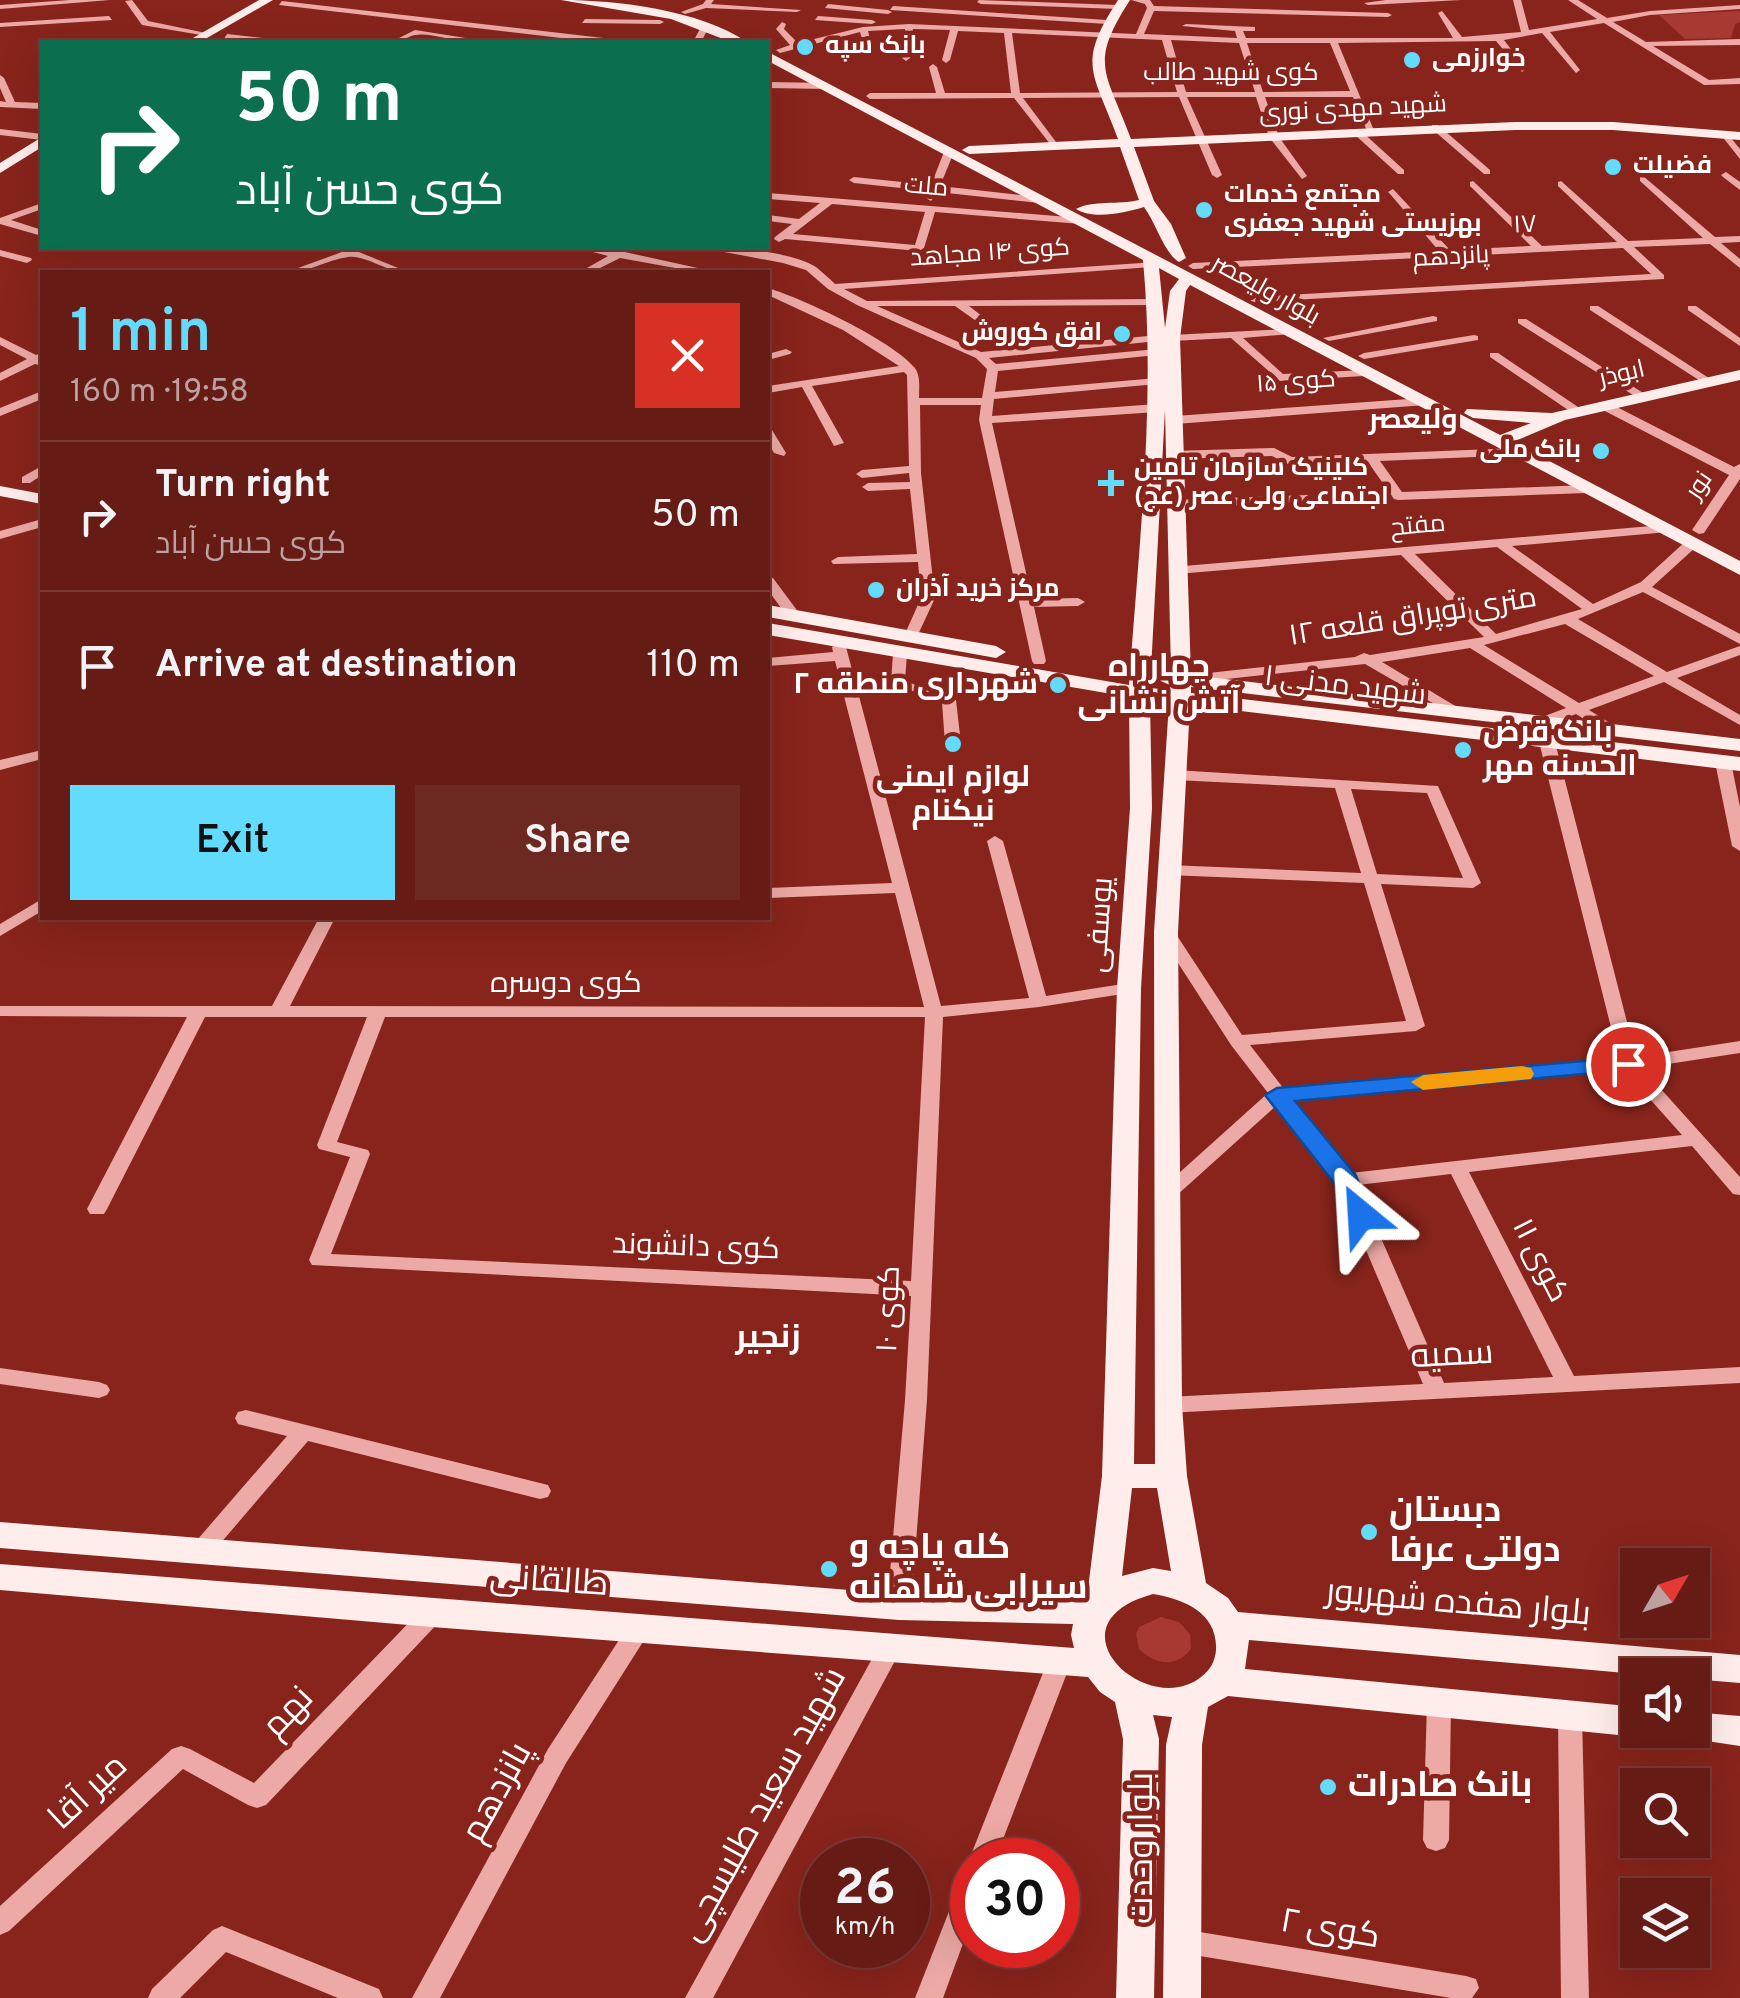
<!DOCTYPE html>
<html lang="en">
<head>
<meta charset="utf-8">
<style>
  :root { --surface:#661b15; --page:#6e2822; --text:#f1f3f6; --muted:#bca1a0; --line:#793934; --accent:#63dbfc }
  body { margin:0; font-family:Overpass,Cairo,sans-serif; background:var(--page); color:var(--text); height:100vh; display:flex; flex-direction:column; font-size:38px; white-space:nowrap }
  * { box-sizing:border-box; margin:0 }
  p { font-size:32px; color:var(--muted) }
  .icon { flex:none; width:55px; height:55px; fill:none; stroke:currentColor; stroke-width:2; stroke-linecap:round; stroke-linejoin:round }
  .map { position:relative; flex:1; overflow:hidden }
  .side { position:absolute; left:40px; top:270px; width:730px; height:650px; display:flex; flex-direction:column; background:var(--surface); border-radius:0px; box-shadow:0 10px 40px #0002,0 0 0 2px var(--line) }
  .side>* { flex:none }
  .banner { position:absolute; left:40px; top:40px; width:730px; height:210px; border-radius:0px; box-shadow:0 10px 40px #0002,0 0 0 2px var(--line); background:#0b6e4f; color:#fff; overflow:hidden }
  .needle { width:65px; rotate:51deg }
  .controls { position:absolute; left:1620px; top:1548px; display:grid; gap:20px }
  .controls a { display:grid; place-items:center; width:90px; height:90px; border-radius:0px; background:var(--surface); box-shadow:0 10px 40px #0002,0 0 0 2px var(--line); font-size:50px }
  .speed { position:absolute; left:800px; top:1838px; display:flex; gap:20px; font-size:50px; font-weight:700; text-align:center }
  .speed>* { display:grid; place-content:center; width:130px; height:130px; border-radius:50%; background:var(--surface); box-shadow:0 10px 40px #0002,0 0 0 2px var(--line); line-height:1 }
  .speed small { font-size:25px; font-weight:400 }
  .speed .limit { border:15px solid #d22; background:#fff; color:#111 }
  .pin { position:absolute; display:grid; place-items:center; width:85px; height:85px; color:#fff; margin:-42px; border:5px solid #fff; border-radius:50%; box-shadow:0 2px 10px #0007 }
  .me { position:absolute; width:110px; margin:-55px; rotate:333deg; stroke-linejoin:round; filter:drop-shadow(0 0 8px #0008) }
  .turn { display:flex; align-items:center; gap:35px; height:210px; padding:0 30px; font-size:45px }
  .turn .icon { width:130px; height:130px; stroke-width:2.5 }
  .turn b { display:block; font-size:70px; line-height:85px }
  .round { display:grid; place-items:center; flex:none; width:105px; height:105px; border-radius:0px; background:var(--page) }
  .headline { display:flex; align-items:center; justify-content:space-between; height:170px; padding:0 30px }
  h1 { font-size:60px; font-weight:600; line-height:75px; color:var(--accent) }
  .primary-button { display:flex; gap:20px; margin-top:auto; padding:20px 30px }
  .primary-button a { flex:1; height:115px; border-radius:0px; background:var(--accent); color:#111; font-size:40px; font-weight:600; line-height:115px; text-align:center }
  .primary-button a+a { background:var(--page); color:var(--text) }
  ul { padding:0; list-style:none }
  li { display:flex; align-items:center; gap:30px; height:150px; padding:0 30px; border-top:2px solid var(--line) }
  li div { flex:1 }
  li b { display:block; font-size:38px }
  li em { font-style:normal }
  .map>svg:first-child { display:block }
  .green { fill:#a83932 }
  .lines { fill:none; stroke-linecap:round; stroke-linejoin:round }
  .minor { fill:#eca9a5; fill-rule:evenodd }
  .major { fill:#ffedeb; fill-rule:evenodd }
  .route { fill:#1a73e8; stroke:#114b97; stroke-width:2.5 }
  .slow { fill:#f59e0b }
  .poi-dot { fill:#63dbfc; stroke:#88241c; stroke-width:4 }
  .labels { text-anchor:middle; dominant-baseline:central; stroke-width:9; stroke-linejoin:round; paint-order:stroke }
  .far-poi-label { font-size:25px; font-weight:bold; fill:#fff; stroke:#88241c; text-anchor:start }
  .far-street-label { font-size:25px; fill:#fff; stroke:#88241c }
  .far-neighbourhood-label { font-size:28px; font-weight:bold; fill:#fff; stroke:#88241c }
  .street-label { font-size:30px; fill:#fff; stroke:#88241c }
  .poi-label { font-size:30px; font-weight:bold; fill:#fff; stroke:#88241c; text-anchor:end }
  .neighbourhood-label { font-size:32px; font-weight:bold; fill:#fff; stroke:#88241c }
  .near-street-label { font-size:35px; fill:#fff; stroke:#88241c }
  .near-poi-label { font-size:35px; font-weight:bold; fill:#fff; stroke:#88241c; text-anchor:start }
</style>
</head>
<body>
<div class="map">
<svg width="1740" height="1998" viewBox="0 0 1740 1998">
  <rect width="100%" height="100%" fill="#88241c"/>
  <path class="green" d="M1740,11V22L1735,24L1731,38L1685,39L1659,15Z
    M1161,1617L1179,1622L1190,1634L1191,1649C1176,1668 1155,1665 1139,1649L1136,1634L1139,1627Z"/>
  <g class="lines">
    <path class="minor" d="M70,0H110L0,9V5Z
      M132,0L148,21L211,34L207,36L142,25L125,1Z
      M706,0H714L711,4L801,10L797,12L706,8L685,14L681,12L703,4Z
      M979,0L1118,5L1122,7L1118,9L981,4L977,2Z
      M1131,0H1150L1154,6L1388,13L1392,15L1388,17L1154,11L1144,34L1237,38L1235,31L1182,26L1186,24L1255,27V31H1243L1246,38H1453L1438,13L1442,11L1462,37L1521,32L1513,0H1521L1529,30L1597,19L1568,0H1578L1607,18L1650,11L1740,5V9L1650,15L1613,22L1646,42L1740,39V45L1653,46L1709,80L1740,78V84L1704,85L1604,23L1550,32L1580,70L1576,73L1542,33L1504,40L1526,69L1522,72L1496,41L1338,43L1375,133L1367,131L1353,97H1265L1279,137L1307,176L1302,179L1269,137L1256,97H1187L1222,175L1217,178L1212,175L1179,97L1023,98L1059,146L1054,149L1014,98L870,99L866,96L870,93H936L929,67L933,64L937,67L945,93H1011L1004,33L958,31L950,60L946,63L942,60L950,30L913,29L910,58L906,61L902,58L905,29L868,31L874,54L870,57L866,54L860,32L780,53L776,50L790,45L776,29L782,22L786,24L784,29L798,43L863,27L909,24L1136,34L1147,8L1145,4ZM1012,33L1162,40L1177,92L1020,93ZM1171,40L1239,43L1255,92H1186ZM1247,43H1330L1350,91L1263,92Z
      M1386,0H1461L1368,5L1364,3Z
      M282,1L612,39L616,42H595L279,5Z
      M828,4L888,10L892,12L888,14L825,8Z
      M893,6L1107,20L1111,22L1107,24L890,10Z
      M109,16L112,20L0,27V23Z
      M818,16L872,20L876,22L872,24L815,20Z
      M585,19L660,20L664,22L660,24L582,23Z
      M702,25L709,27L701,42H693Z
      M415,30L472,39L476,42C458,43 431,32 415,35C405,37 402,43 391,42Z
      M227,34L271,39L275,42L224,39Z
      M0,75L4,78L15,102L42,103V109L0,107V101L6,102L0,88Z
      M768,82L826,83L830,86L826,89L768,88Z
      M1432,125H1438L1490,170V174H1484L1432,129Z
      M0,129L42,134V140L0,135Z
      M1354,130H1360L1404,170V174H1398L1354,134Z
      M1726,132L1740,149V159L1721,135Z
      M949,149L954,152L940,186L1039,197L1044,200L1039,203L938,192L931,201L926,198L929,191L854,183L849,180L854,177L931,185L944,152Z
      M1726,172L1740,182V190L1723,177L1721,175Z
      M1643,176L1715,237L1740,236V242L1721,243L1740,259V268L1710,244L1634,247L1664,275V279L1255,302L1251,301V297L1651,274L1623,248L1193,269L1188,266L1193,263L1439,251L1390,194L1388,192L1393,189L1450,250L1531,246L1470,186V182L1473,181L1542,246L1617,242L1558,186V182L1561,181L1628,241L1703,238L1640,181V177Z
      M768,193L1081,218L1086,221L1081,224L935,212L924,248L919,251L785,239L779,242L774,239L775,237L792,224L768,221V215L799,219L820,203L768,199ZM832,204L925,212L915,245L793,234Z
      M42,203V209L11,220L42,230V236L0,224V218Z
      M336,248H349L408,272C387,273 365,254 348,257C326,260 309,273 287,272L342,252Z
      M578,248L620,251L716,272H697L620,258L592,272H580L608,256Z
      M703,248C731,246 792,252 816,267C822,272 829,278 835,284L1156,262V266L1152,267L844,289L867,301L1156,299L1161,302L1156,305L969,306L1000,330L1002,332L996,335L955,306H877L981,352L1158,335L1164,338L1158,341L989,358L996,364L1157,349L1163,352L1157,355L998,371L995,392L1157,378L1163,381L1157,384L994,399L992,416L1157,404L1163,408L1157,412L992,423L1032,599L1078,598L1085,602L1078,606L1034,607L1046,661L1044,664H1034L1032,661L979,420L981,405H920L921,473L935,598L916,639H906L904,636L921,598L918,562L833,564L831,561L838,557L917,554L910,489L868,491L862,487L868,483L910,482L909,473L862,478L856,474L862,470L909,466L907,375L904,372L812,386L844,443L834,446L802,387L768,393V386L899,366L843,330L768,295V288C804,299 891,340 914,367C921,375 919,387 919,398H982L987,369L976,358L857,305L828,289L806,270L783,263Z
      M0,250L31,258L32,260L27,263L0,256Z
      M1590,306H1598L1715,382L1705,384L1590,310Z
      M1688,306H1696L1740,338V346L1688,310Z
      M1433,316L1437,317V321L1329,341L1323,338Z
      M1518,319H1526L1648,396L1638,398L1518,323Z
      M1287,329L1291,330V334L1243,338L1283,374L1364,370L1370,373L1364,376L1280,381L1231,338L1172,341L1166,338L1172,335Z
      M1474,335L1478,336V340L1364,359L1358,356L1364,353Z
      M0,337L36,355L42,353V366L35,364L0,381V373L27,359L0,345Z
      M786,349L792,352L790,354L768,360V354Z
      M1490,353H1498L1584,411L1574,414L1490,357Z
      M42,391V399L0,416V408Z
      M1422,398L1428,402L1426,405L1175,424L1169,420L1175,416Z
      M1599,402H1607L1734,467L1740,464V479L1704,533L1699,534L1692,530L1729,475L1599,408Z
      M768,429L772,430L786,453L784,456L774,453L768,442Z
      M1274,448L1292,457L1518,448L1522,449V455L1380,461L1402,492L1587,485L1593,489L1587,493L1398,500L1394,499L1368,462L1290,465L1272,456L1172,459L1166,455L1172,451Z
      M42,466V475L30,483H22V477Z
      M1307,495L1313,499L1312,502L1175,508L1169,504L1175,500Z
      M42,519V527L0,539V531Z
      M1663,525L1670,529L1668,532L1512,546L1593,604L1641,582L1686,541H1696V547L1652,587L1740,634V644L1643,592L1578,619L1667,672L1740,646V655L1677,678L1740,715V725L1664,682L1589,710L1615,726V732H1605L1576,714L1544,726H1534V720L1566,708L1470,648L1382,662L1462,710L1464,713L1457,717L1365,664L1181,684L1174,680L1181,676L1355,657L1364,653L1370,655L1484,637L1401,555L1177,574L1170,570L1172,567ZM1497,547L1582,609L1496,634L1415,554ZM1565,624L1654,676L1579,703L1484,645Z
      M768,577L773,578L799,613V619H789L768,590Z
      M839,643L846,647L941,1006L1029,998L987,841L995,836L1003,841L1046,996L1129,983L1138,988L1129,993L1039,1007L943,1017L927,1400L911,1607L907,1614L899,1616L891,1614L887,1607L905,1400L911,1296L312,1265L309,1260L350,1157L319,1149L317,1145L367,1017H205L107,1209L104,1214H90L87,1209L187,1017L0,1016V1006H272L319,918H335L290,1006L924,1007L895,893L768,898V888L892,883L835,661L768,666V658L833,652L832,647ZM385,1017H925L911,1281L331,1254L370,1154L368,1150L337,1142Z
      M900,649L907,653L905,681L956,700L961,744L958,747L953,749L945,744L942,702L891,683L893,653Z
      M1547,737L1555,742L1636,1057L1740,1041V1053L1642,1068L1740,1177V1195L1733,1194L1692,1146L1469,1172L1574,1376L1740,1367V1383L1167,1413L1159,1411L1156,1405L1159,1399L1167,1397L1423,1384L1337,1182L1277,1105L1176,1196H1162L1159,1191L1268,1093L1231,1045L1158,932L1160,928H1172L1242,1035L1406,1021L1364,883L1168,875L1160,870L1168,865L1361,873L1335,788L1175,780L1167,775L1175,770L1438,786L1481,883L1473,888L1381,884L1425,1026L1416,1031L1250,1045L1284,1089L1619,1059L1539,742ZM1351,789L1427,793L1463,878L1377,874ZM1624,1070L1682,1135L1351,1173L1293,1099ZM1451,1174L1553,1377L1444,1383L1358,1185Z
      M42,750V759L0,770V760Z
      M1723,757L1731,762L1740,807V851L1732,846L1715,762Z
      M42,899V911L0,936V924Z
      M0,1368L99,1382L107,1385L110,1390L107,1395L99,1398L0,1384Z
      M246,1410L540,1483L548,1485L551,1491L548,1497L540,1499L308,1441L207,1559L199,1562L191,1559L188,1553L191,1547L287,1436L238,1424L235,1418L238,1412Z
      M432,1605L440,1607L444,1614L440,1621L266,1805L257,1808L248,1805L183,1769L9,1931L0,1935V1906L172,1749L181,1746L190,1749L254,1783L424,1607Z
      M640,1618L648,1620L652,1627L648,1634L566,1763L440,1998H412L548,1749L632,1620Z
      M891,1636L899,1639L903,1646L713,1998H685L883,1639Z
      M1060,1650L1068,1653L1072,1660L995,1860H972V1867L969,1860L1048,1660L1052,1653Z
      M1439,1693L1448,1696L1451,1703L1449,1840L1445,1848L1436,1851L1427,1848L1423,1840L1427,1703L1430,1696Z
      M1570,1707L1579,1710L1582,1717L1589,1998H1561L1558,1717L1561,1710Z
      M972,1874V1919L943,1998H915L959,1886L963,1878Z
      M222,1926L379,1989L383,1998H338L226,1952L180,1998H148L152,1989L213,1930Z
      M1182,1929L1466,1976L1476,1979L1479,1988L1472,1998H1451L1182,1953L1173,1950L1169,1941L1173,1932Z"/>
    <path class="major" d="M259,0H273L200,42H186Z
      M561,0C617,0 700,10 747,42H731L671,19Z
      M1118,0H1130C1088,65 1106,71 1131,139L1515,122H1613L1740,132V140L1613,130H1515L1134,147L1154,201L1171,224L1186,258L1179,262C1164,253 1156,223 1144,207C1124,213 1094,220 1076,209C1092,200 1119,205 1139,200L1120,147L969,154L962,150L969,146L1118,139C1093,71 1076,65 1118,0Z
      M768,52L1500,435L1531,423L1473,418L1464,413L1467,409L1552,413L1740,370V380L1565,420L1513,442L1740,561V575L1190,285L1186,291L1180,338L1191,675L1740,739V751L1191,687V693L1740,757V771L1190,705L1178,932L1182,1405L1187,1476L1206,1583L1228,1598L1238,1612L1740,1655V1683L1692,1679V1675H1648L1249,1640L1245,1669L1638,1707V1730H1651L1638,1737L1228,1696L1208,1707L1202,1745L1201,1998H1163L1166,1745L1172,1717L1153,1715L1159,1739L1154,1998H1116L1123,1739L1115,1702L1100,1692L1088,1677L432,1627L0,1590V1564L1074,1648L1071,1635L1073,1624L899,1620L0,1548V1522L899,1594L1087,1597L1102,1476L1117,988L1130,808L1129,697L768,635V623L1129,685C1139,543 1156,401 1143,260L768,61ZM1159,268L1179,279L1170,291L1165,328ZM1165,410L1171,673L1157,674L1154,678L1170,685V690L1150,688ZM1150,701L1169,703L1154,932L1155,1464H1134L1141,988L1152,808ZM1132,1488H1157L1171,1571L1153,1568L1122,1576ZM1153,1594C1184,1599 1218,1613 1216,1650C1215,1662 1210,1670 1201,1677C1147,1720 1044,1624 1153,1594Z
      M42,137V147L0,173V163Z
      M0,486L42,494V504L0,496Z
      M768,605L996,646L1006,652L996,658L768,617Z
      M1692,1712L1740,1716V1746L1680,1737L1676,1730H1692Z"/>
  </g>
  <path class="route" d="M1628,1057L1637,1059L1640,1064L1637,1069L1295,1101L1355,1174L1373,1215L1361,1224L1352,1221L1334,1183L1265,1095L1277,1088Z"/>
  <path class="slow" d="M1522,1066L1531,1068L1534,1074L1531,1079L1423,1090L1411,1082L1423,1075Z"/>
  <g class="poi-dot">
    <circle cx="805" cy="47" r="10"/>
    <circle cx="1412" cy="60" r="10"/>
    <circle cx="1613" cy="167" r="10"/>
    <circle cx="1204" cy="210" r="10"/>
    <circle cx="1122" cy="334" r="10"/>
    <circle cx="1601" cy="451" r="10"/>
    <path d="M1106 468h10v10h10v10h-10v10h-10v-10h-10v-10h10z"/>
    <circle cx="876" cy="590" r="10"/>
    <circle cx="1058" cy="685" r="10"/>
    <circle cx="953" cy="744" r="10"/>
    <circle cx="1463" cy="750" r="10"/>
    <circle cx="1369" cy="1532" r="10"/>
    <circle cx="829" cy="1569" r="10"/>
    <circle cx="1328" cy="1787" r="10"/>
  </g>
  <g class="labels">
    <g class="far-poi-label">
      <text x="825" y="47">بانک سپه</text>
      <text x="1432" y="60">خوارزمی</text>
      <text x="1633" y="167">فضیلت</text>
      <text x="1224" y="196">مجتمع خدمات<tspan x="1224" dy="29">بهزیستی شهید جعفری</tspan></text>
      <text x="1102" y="334" text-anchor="end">افق کوروش</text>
      <text x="1581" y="451" text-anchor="end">بانک ملی</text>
      <text x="1134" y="469">کلینیک سازمان تامین<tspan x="1134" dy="29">اجتماعی ولی عصر (عج)</tspan></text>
      <text x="896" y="590">مرکز خرید آذران</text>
    </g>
    <g class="far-street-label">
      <text x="1231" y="74">کوی شهید طالب</text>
      <text transform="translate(1353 110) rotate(-3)">شهید مهدی نوری</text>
      <text transform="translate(926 188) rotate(5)">ملت</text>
      <text transform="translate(1525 226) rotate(-3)">۱۷</text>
      <text transform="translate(990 254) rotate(-4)">کوی ۱۴ مجاهد</text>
      <text transform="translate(1451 258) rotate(-3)">پانزدهم</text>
      <text transform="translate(1265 291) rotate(29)">بلوار ولیعصر</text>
      <text transform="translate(1622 375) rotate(-13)">ابوذر</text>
      <text transform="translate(1296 383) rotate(-4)">کوی ۱۵</text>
      <text transform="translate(1700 486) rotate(-56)">نور</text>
      <text transform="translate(1418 527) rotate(-5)">مفتح</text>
    </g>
    <g class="far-neighbourhood-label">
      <text x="1413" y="421">ولیعصر</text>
    </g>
    <g class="street-label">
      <text transform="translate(1413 618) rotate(-9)">۱۲ متری توپراق قلعه</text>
      <text transform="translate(1345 687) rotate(7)">شهید مدنی ۱</text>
      <text transform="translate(1101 925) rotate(-86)">یوسفی</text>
      <text x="566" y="984">کوی دوسره</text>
      <text transform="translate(696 1248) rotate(2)">کوی دانشوند</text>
      <text transform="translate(1539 1261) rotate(63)">کوی ۱۱</text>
      <text transform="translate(890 1309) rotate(-88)">کوی ۱۰</text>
    </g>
    <g class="poi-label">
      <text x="1038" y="685">شهرداری منطقه ۲</text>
      <text x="1483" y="733" text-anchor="start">بانک قرض<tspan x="1483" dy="34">الحسنه مهر</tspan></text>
      <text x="953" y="778" text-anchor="middle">لوازم ایمنی<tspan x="953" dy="34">نیکنام</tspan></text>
    </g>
    <g class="neighbourhood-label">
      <text x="1159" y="668">چهارراه<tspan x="1159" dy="37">آتش نشانی</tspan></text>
      <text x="768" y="1339">زنجیر</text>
    </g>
    <g class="near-street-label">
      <text transform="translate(1452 1356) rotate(-3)">سمیه</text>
      <text transform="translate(549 1582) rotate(4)">طالقانی</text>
      <text transform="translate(1458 1604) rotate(5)">بلوار هفده شهریور</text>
      <text transform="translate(289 1713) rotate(-46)">نهم</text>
      <text transform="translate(89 1793) rotate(-43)">میر آقا</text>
      <text transform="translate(498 1793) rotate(-61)">پانزدهم</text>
      <text transform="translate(764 1805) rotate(-61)">شهید سعید طلیسچی</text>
      <text transform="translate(1143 1848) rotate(-90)">بلوار وحدت</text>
      <text transform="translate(1330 1930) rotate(10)">کوی ۲</text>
    </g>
    <g class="near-poi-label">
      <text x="1389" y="1512">دبستان<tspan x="1389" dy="40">دولتی عرفا</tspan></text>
      <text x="849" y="1549">کله پاچه و<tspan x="849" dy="40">سیرابی شاهانه</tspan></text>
      <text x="1348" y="1787">بانک صادرات</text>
    </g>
  </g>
</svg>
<div class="controls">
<a><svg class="needle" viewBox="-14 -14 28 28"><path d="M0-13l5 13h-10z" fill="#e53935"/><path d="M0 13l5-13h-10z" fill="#bca1a0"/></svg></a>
<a><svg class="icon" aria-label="sound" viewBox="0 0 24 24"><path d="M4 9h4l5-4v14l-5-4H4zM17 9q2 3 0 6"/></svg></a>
<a><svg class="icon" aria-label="search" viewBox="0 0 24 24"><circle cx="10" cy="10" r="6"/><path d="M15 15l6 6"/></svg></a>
<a><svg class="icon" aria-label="layers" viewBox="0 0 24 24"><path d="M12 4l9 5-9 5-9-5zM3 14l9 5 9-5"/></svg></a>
</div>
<div class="speed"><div>26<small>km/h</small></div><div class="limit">30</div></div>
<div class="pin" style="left:1628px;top:1064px;background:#d93025"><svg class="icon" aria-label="arrive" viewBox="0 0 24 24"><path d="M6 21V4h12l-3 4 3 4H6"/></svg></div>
<svg class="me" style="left:1361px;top:1215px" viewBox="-20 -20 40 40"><path d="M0-17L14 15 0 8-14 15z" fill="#1a73e8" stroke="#fff" stroke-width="4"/></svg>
<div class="banner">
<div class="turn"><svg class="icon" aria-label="right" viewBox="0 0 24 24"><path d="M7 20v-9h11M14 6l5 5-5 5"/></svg><div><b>50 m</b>کوی حسن آباد</div></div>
</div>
<section class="side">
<div class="headline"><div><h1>1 min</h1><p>160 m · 19:58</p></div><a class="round" style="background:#d93025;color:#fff"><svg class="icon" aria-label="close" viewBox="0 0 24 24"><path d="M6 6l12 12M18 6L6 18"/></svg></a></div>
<ul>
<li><svg class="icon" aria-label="right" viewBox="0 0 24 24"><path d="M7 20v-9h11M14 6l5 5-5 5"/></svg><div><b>Turn right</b><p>کوی حسن آباد</p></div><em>50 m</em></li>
<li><svg class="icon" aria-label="arrive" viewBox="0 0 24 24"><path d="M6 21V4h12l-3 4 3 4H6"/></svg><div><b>Arrive at destination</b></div><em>110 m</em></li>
</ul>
<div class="primary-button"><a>Exit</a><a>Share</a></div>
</section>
</div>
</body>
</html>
